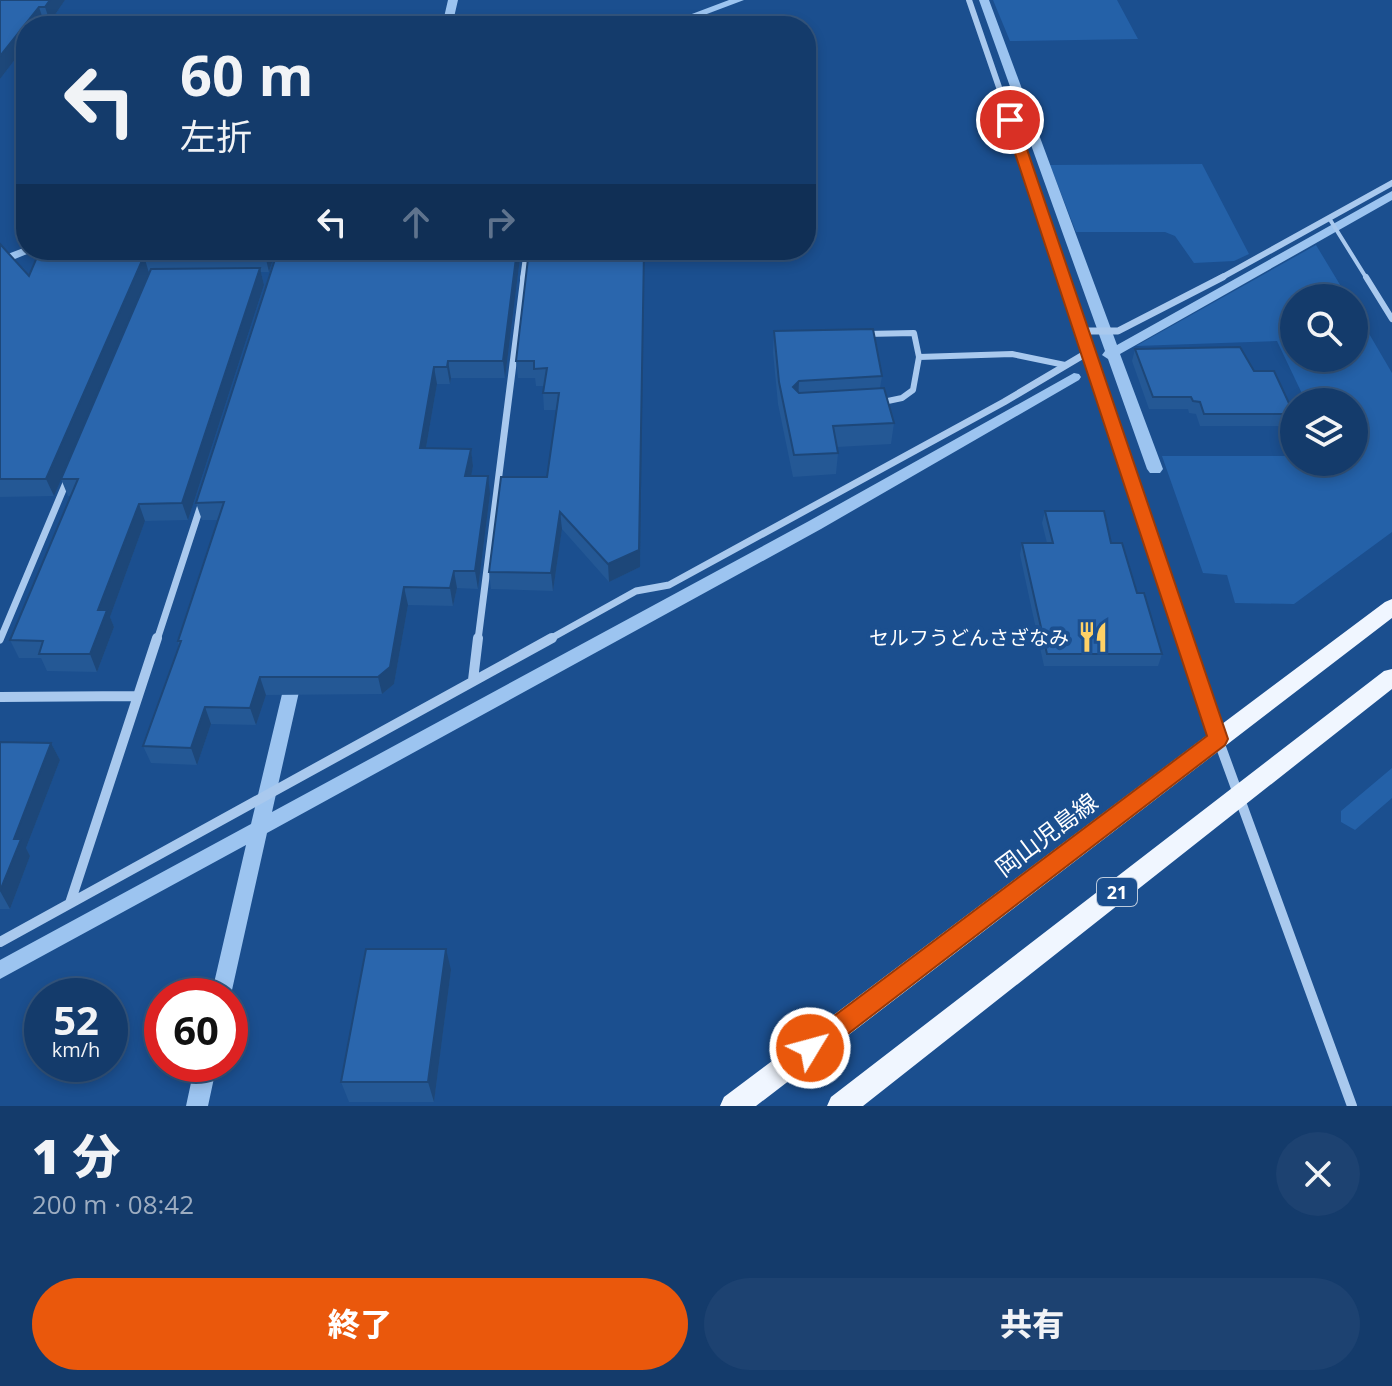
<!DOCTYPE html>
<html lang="ja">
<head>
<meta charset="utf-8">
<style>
  :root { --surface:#143b6b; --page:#1d4271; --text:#f1f3f6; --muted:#9dadc1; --line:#33557e; --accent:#ea580c }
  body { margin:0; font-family:"Open Sans","Noto Sans JP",sans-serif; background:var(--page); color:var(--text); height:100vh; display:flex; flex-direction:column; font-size:30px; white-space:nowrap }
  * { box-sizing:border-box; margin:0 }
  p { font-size:26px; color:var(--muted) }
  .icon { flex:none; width:44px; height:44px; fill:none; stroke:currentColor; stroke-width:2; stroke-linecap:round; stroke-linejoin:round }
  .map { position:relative; height:1106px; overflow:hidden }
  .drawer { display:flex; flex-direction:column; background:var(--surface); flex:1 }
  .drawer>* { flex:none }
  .guide { position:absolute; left:16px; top:16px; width:800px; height:244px; border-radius:32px; box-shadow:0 4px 12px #0003,0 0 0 2px var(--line); background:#143b6b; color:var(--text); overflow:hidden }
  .controls { position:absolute; left:1280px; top:284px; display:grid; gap:16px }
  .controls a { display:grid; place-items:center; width:88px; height:88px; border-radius:50%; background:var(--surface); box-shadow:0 4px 12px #0003,0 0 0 2px var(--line); font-size:40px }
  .speed { position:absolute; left:24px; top:978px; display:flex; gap:16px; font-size:40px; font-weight:700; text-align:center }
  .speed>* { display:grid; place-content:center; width:104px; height:104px; border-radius:50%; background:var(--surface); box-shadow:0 4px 12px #0003,0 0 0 2px var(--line); line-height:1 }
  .speed small { font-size:20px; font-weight:400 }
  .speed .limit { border:12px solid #d22; background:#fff; color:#111 }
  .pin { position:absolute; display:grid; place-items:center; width:68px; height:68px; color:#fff; margin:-34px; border:4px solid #fff; border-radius:50%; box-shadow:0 2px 8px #0007 }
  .me { position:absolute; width:88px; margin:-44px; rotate:53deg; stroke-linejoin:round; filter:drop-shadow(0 0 6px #0008) }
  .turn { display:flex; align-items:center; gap:28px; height:168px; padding:0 32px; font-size:36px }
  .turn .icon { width:104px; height:104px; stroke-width:2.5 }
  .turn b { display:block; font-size:56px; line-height:68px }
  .lanes { display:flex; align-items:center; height:76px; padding:0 32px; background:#0003; justify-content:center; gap:40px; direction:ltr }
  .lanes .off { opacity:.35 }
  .round { display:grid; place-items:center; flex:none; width:84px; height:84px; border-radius:42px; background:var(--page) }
  .summary { display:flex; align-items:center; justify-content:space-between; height:136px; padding:0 32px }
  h1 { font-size:48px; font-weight:800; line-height:60px }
  .action { display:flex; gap:16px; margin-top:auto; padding:16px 32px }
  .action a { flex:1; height:92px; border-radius:48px; background:var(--accent); color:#fff; font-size:32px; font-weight:800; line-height:92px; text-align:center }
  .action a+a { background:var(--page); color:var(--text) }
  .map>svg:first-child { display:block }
  .green { fill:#2461a8 }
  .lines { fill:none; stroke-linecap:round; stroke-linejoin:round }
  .stream { fill:#9cc4f0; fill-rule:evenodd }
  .service-far1 { stroke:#a9c9ee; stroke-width:4 }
  .service { stroke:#a9c9ee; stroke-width:6 }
  .minor-far2 { stroke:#a9c9ee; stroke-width:6 }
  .minor-far1 { stroke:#a9c9ee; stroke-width:7 }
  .minor { stroke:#a9c9ee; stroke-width:10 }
  .primary { fill:#f0f6ff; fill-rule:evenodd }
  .wall { fill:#245895 }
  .shaded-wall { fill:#1d4779 }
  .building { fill:#2a66ad; stroke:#1d4779; stroke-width:2 }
  .route { fill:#ea580c; stroke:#983908; stroke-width:2 }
  .labels { text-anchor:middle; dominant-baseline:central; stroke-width:8; stroke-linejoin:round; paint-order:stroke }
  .shield { fill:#1b4f8f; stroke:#bbcadd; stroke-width:2 }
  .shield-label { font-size:18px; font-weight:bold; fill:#fff }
  .poi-label { font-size:20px; fill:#fff; stroke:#1b4f8f; text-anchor:end }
  .near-street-label { font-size:24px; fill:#fff; stroke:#1b4f8f }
</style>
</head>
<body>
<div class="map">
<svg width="1392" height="1106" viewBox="0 0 1392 1106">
  <rect width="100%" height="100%" fill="#1b4f8f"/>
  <path class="green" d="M993,0H1117L1138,39L1010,41Z
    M1202,164L1249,254L1234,261L1194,263L1175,236L1165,232H1076L1050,165Z
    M1316,245L1348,298H1294V358H1354V308L1392,373V532L1294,604L1235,603L1227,575L1203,573L1162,456H1294V462H1354V402H1306L1277,341L1136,346Z
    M1392,768V798L1355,830L1341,822V811Z"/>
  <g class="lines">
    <path class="stream" d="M448,0H458L452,26H442Z
      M729,0H744L675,26H660Z
      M979,0H989L1117,345L1392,191V200L1120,354L1163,469L1160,473H1150L1147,469L1108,359L1102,355L1105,351Z
      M26,247V250H37L0,265V257Z
      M1074,373L1079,374L1081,377L1079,380L821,529L267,833L230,999V996H211L246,845L0,979V960L251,824L288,669H300L303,674L272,812L809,521Z
      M195,1064H217L208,1106H186Z"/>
    <path class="service-far1" d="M1329,218L1367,279"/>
    <path class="service" d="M1366,277L1392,319
      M866,334L914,333L919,357
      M883,402L902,398L913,390L919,357L1012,354L1065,365"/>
    <path class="minor-far2" d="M969,0L1065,279
      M523,279L527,250
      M1219,279L1392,183"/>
    <path class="minor-far1" d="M1064,277L1185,640
      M1083,331H1118L1223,277
      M0,640L68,478
      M157,640L202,502
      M478,640L524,277
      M548,640L636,591L669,585L1004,402L1090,351"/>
    <path class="minor" d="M1184,638L1218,739L1352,1106
      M473,680L478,638
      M0,697L138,696
      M70,903L157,638
      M0,942L552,638"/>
    <path class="primary" d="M1392,599V618L756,1106H720L724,1097L1385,602Z
      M1392,669V689L863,1106H827L831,1097L1384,671Z"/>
  </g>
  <path class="wall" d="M0,0H65L50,22H44L41,26H26V45L0,79Z
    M0,244L29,276L40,250H276L269,272H261L264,285L188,520L145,521L110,617L114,627L97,672L47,671L41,658H19L10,640L71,496H68L61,479L54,496L0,497Z
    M278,250H521L505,378H451L450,384H437L426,448L471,449L473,466L471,476L490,494L478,589L457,588L453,606L408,605L394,684L382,694L266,695L256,725L211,724L197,765L151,763L143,746L179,647L178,641L218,520H202L196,503Z
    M529,250H644L640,567L609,582L562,529L553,591L491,589L489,572L547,477L557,410H544L543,393L544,386H536L535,378H518L516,361Z
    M774,331L882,376L880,388L894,423L891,444L837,447L838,453L836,474L793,477L778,404L773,352Z
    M1135,349L1254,371L1294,413L1290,426H1200L1196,414L1189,413L1188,409H1149L1132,361Z
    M1045,511L1111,543L1137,593L1162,654L1158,666H1044L1020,555L1022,543H1047L1042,523Z
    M0,742L51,743L60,760L26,848L30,856L10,909H0Z
    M451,970L434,1102H349L341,1082Z"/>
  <path class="shaded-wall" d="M50,0H65L50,22L45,7Z
    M39,7L44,22L41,26H26V45L0,79V56Z
    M267,250H276L269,272L265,255Z
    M517,250H521L505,378L503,361Z
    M644,250L640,567L609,582L608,564Z
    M144,256L149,273L54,496L46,479Z
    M260,268L264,285L188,520L182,503Z
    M448,361L451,378L450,384L447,367Z
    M434,367L437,384L423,465L420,448Z
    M799,381L798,402L793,387Z
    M471,449L473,466L468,494L465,476Z
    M488,476L490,494L478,589L475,571Z
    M139,504L145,521L110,617L114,627L97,672L90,654L98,610Z
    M560,512L562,529L553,591L551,573Z
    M454,571L457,588L453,606L450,588Z
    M404,587L408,605L394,684L382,694L378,677Z
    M260,677L266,695L256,725L250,708Z
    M205,707L211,724L197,765L191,748Z
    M51,743L60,760L26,848L30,856L10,909L0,891L14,839Z
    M446,949L451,970L434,1102L428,1082Z"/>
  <path class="building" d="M0,0H50L45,7H39L0,56Z
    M0,244L29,276L40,250H267L265,255L144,256L46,479H0Z
    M278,250H517L503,361H448L447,367H434L420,448L471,449L465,476H488L475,571H454L450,588L404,587L390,667L378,677H260L250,708L205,707L191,748L143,746L181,641H178L224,502L196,503Z
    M529,250H644L639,550L608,564L560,512L551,573L489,572L501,477H547L559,393H543L547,368L534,369V361H516Z
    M260,268L182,503L139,504L98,610H107L90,654H39L43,641L10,640L78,479H61L151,269Z
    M873,329L882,376L799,381L793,387L799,393L884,388L894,423L833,426L838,453L794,455L779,382L774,331Z
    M1240,347L1254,371H1274L1294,414H1204L1200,402L1193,401L1191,397H1153L1135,349Z
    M1045,511H1104L1111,543H1122L1137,593H1144L1162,654H1047L1022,543H1053Z
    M0,742L51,743L14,839H21L0,891Z
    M366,949H446L428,1082H341Z"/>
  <path class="route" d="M1006,117L1017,120L1228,739L1225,745L819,1056L810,1059L802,1056L798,1048L802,1040L1207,736L1004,120Z"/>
  <defs>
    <symbol id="restaurant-bare" viewBox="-9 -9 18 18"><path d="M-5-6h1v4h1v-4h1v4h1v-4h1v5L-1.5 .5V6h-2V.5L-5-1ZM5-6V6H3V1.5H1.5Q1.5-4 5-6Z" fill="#ffd166" stroke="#1b4f8f" stroke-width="2.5" paint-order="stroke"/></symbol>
  </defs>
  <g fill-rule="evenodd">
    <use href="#restaurant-bare" x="1071" y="615" width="44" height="44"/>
  </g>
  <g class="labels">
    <rect class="shield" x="1097" y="878" width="40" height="28" rx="6"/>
    <g class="shield-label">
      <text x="1117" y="892">21</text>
    </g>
    <g class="poi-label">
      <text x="1069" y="637">セルフうどんさざなみ</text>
    </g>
    <g class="near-street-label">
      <text transform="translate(1046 834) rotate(-37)">岡山児島線</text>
    </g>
  </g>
</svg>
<div class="controls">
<a><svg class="icon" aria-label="search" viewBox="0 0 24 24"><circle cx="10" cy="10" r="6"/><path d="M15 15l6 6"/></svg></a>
<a><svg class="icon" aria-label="layers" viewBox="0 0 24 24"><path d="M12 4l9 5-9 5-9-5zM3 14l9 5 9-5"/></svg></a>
</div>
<div class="speed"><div>52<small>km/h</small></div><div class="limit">60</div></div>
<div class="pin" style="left:1010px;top:120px;background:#d93025"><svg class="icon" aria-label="arrive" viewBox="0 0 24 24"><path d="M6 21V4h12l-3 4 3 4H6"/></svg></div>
<svg class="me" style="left:810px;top:1048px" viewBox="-20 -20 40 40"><circle r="17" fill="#ea580c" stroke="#fff" stroke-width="3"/><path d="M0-11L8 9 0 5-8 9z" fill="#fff"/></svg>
<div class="guide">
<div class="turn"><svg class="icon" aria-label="left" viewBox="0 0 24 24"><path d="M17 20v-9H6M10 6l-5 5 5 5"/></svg><div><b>60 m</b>左折</div></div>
<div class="lanes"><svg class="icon" aria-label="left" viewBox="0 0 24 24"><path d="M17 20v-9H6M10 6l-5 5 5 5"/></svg><svg class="icon off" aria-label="ahead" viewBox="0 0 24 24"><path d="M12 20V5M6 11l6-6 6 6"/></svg><svg class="icon off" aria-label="right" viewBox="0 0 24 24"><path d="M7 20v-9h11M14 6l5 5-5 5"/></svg></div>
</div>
</div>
<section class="drawer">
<div class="summary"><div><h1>1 分</h1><p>200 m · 08:42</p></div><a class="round"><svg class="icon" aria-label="close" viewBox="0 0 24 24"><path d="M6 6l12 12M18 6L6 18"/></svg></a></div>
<div class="action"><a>終了</a><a>共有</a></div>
</section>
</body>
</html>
